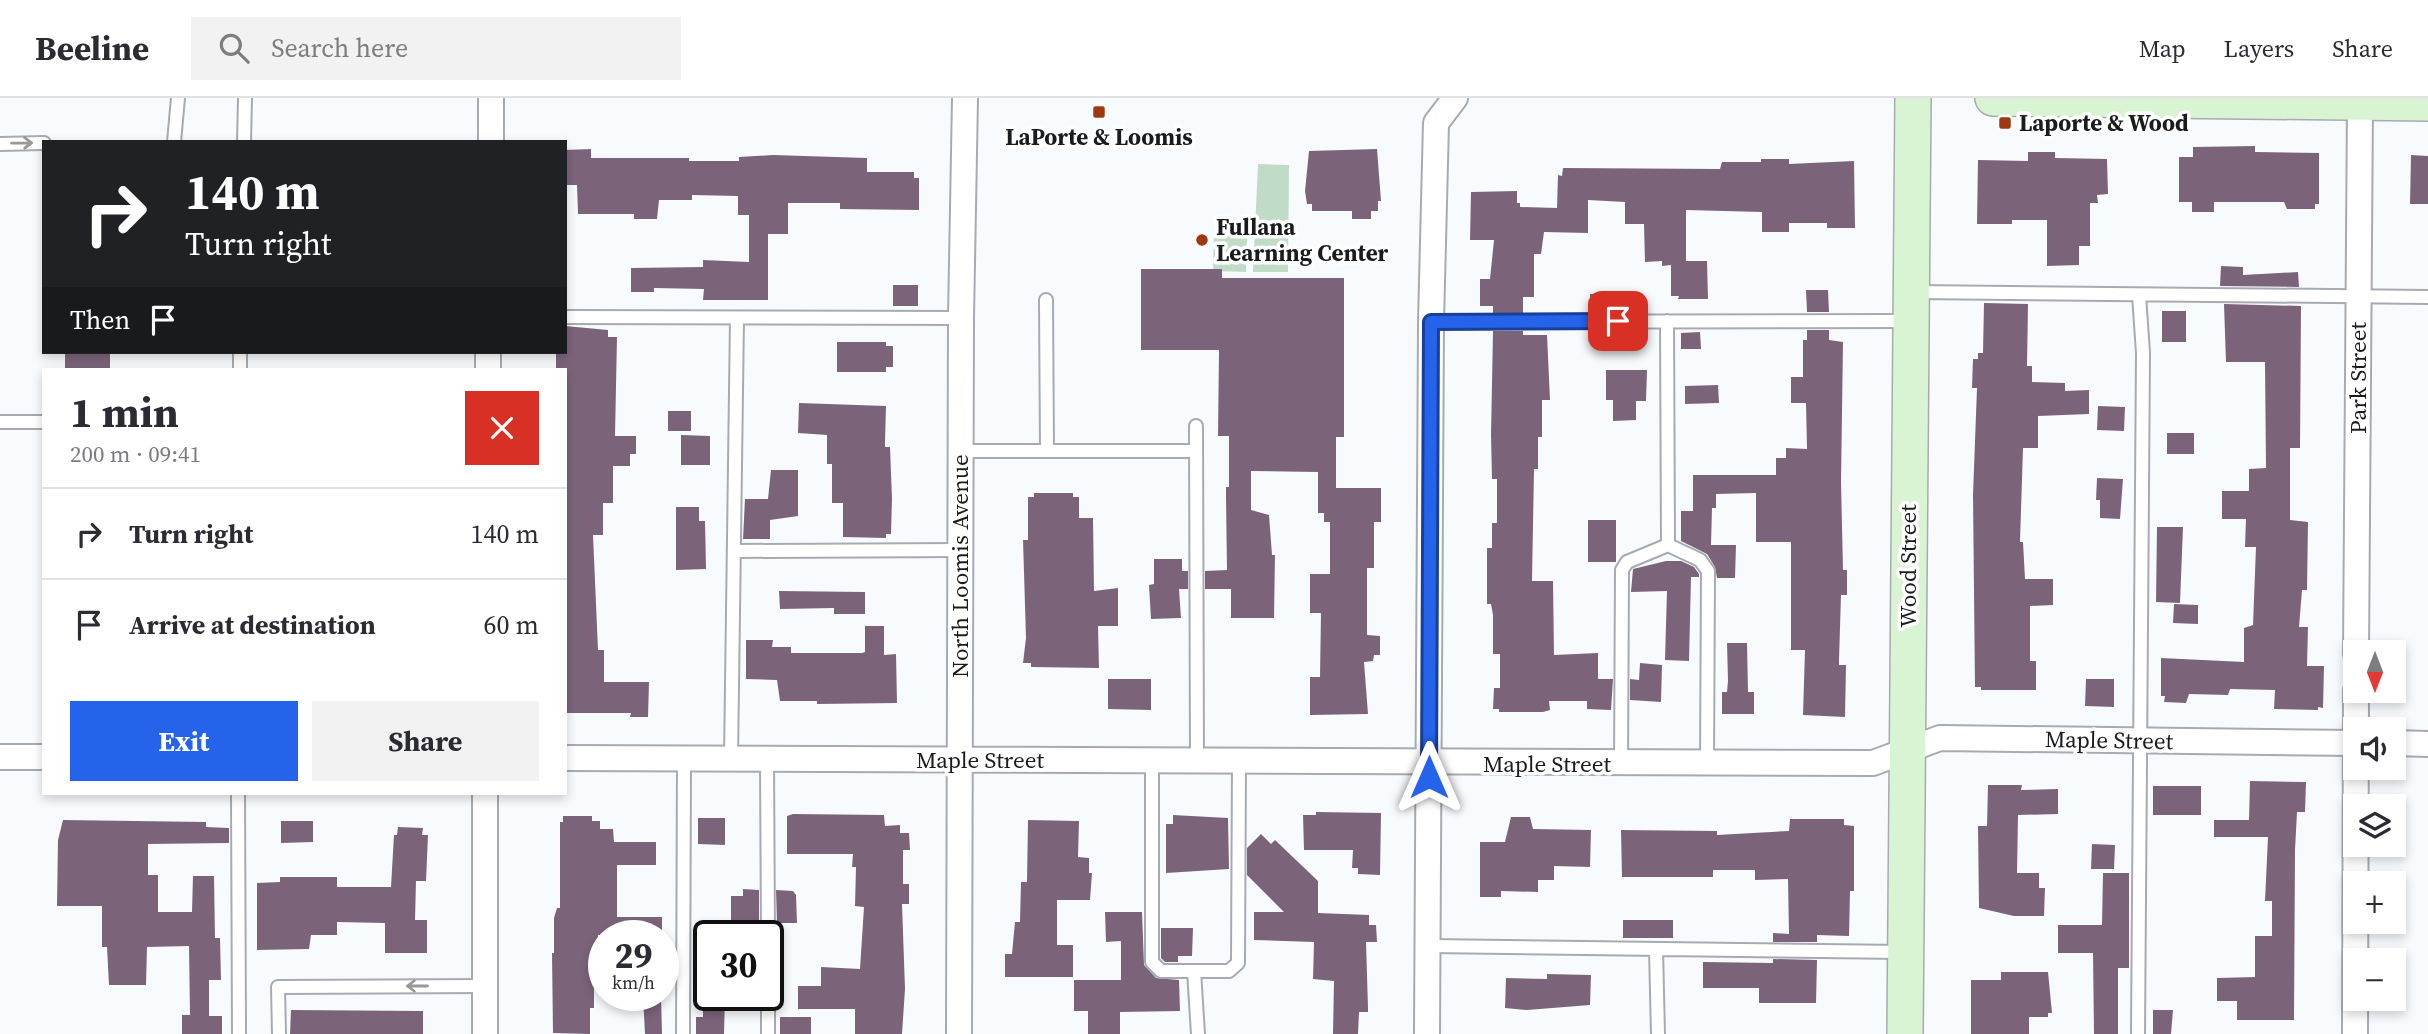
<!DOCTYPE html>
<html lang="en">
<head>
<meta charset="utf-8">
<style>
  :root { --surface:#fff; --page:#f2f2f3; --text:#2b2b33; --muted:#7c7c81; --line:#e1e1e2; --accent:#2563eb }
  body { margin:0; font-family:"Source Serif 4",serif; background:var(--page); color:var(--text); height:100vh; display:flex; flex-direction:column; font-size:26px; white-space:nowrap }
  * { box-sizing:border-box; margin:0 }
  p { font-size:23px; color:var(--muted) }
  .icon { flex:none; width:38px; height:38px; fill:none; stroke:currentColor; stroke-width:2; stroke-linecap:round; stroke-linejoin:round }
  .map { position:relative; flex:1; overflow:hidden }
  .side { position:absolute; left:42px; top:270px; width:525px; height:427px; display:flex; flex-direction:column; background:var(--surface); border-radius:0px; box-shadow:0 4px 10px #0003 }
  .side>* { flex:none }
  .banner { position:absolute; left:42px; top:42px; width:525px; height:214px; border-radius:0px; box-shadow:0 4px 10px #0003; background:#202124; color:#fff; overflow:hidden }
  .needle { width:46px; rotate:180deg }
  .fabs { position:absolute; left:2343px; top:542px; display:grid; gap:14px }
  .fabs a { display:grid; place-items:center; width:63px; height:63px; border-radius:0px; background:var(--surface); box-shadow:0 4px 10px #0003; font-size:35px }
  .speed { position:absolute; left:588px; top:822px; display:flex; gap:14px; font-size:35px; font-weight:700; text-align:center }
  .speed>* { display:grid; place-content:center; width:91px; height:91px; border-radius:50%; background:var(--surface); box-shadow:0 4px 10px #0003; line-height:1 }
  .speed small { font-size:18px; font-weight:400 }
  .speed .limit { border:4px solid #111; border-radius:10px; background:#fff; color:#111 }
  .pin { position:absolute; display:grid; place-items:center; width:60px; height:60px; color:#fff; margin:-30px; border-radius:14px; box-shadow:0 4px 10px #0006 }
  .me { position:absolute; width:77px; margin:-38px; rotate:0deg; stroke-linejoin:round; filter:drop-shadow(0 0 5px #0008) }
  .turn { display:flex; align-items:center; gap:24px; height:147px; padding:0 28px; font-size:32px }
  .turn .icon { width:91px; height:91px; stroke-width:2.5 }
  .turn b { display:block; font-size:49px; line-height:60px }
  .then { display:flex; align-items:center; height:66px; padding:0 28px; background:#0003; gap:14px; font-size:26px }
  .round { display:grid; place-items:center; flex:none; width:74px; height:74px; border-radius:0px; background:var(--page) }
  .head { display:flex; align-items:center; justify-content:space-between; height:119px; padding:0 28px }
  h1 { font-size:42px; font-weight:700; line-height:52px }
  .action { display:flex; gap:14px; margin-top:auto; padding:14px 28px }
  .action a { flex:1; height:80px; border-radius:0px; background:var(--accent); color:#fff; font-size:28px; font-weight:700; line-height:80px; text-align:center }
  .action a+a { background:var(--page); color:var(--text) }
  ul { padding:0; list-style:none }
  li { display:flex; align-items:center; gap:21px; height:91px; padding:0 28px; border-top:2px solid var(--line) }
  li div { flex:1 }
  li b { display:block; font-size:26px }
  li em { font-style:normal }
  header { display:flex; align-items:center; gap:42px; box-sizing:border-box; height:98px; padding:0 35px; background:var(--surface); border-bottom:2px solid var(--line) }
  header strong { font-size:33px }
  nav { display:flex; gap:38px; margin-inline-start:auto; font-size:24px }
  .search { width:490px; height:63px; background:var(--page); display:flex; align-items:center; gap:18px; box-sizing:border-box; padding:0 24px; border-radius:0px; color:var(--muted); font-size:26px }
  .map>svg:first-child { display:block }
  .green { fill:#c1dcc6 }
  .building { fill:#7b647a }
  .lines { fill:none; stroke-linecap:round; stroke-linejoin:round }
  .lane-casing { stroke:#a7abb1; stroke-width:16 }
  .street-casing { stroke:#a7abb1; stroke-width:28 }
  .secondary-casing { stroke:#a7abb1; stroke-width:38 }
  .lane { stroke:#fff; stroke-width:12 }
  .street { stroke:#fff; stroke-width:24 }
  .secondary { stroke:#d9f4d3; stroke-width:35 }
  .oneway { stroke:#989899 }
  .route-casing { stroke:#184099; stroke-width:18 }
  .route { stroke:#2563eb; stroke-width:12 }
  .poi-dot { fill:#9e3810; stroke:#fff; stroke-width:2.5 }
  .labels { text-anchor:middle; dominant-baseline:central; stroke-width:7; stroke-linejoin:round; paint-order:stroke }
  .poi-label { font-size:23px; font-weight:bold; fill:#191b1d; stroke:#fff; text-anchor:start }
  .street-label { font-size:23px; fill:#191b1d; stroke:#fff }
</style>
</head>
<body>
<header>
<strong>Beeline</strong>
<div class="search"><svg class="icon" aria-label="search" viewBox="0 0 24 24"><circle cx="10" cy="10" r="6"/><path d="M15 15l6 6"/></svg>Search here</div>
<nav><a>Map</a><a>Layers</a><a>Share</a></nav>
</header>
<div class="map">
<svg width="2428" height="936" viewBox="0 0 2428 936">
  <rect width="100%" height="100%" fill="#f8fbfe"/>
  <path class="green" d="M1258,66L1289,67L1288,174H1253Z
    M1214,138H1247L1246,174L1213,173Z"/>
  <path class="building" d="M2255,48V54L2319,55V106H2315V111H2287L2284,104H2214V114H2192V104H2179V59H2193V49Z
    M591,51V60H689V63H739V59L773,57L867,60V74H914V80H919V112L840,111V105H788V136H768V202H703L704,191L654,190V194H631V170L703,169V162L749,164V117H738V98L692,97V102H659L657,121H634V116H578L577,87H566L565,52Z
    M1377,51L1381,103H1378V113H1371V121H1352V113H1312V106H1307L1305,93L1309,53Z
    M2028,54H2055V60L2107,61L2108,96L2097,97L2098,105H2090V148H2079V167L2047,168V122H2012V126H1977L1978,62L2028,63Z
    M2411,57L2428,58V106H2410Z
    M1761,61H1789V66L1854,63L1855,130H1827V125H1789V134H1762V114L1686,112V163H1707L1708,201H1678L1679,198H1671V167L1662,168V163L1645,164L1644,126H1625V104L1588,102V135L1544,134L1541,156H1534V199H1523V215H1493V208H1480V181H1490L1494,142H1470L1471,94L1517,93V105H1520V109L1557,110L1558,77L1562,78L1563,70L1720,71L1722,64H1761Z
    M2221,168L2243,169V177L2298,174L2299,189L2220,188Z
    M1141,171H1222V180H1344V339H1336V390H1381V424H1374V470H1367V537L1380,538V557H1374L1373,563L1364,564L1368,616L1310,617V579H1320L1321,515H1310V476H1330V424H1324V415H1318V374L1251,373V412L1269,417L1272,457H1275L1274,520H1231V491H1205V473L1227,472L1226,399V389H1229V338H1218L1219,252H1141Z
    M893,187H918V208H893Z
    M1806,192H1828L1829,214H1807Z
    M1590,196H1615V215H1590Z
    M1984,205L2028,206L2027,268H2032V284L2065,285V293L2089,292V316L2038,318V350H2023L2020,444H2023L2025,481H2053V507L2030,508V563H2036V592H1981V589H1975L1973,397L1977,290H1972L1973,261H1978V255H1983Z
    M2224,206L2301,208L2300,350H2290V422L2308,424L2307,492H2302L2299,529H2308L2307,568H2324L2323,610L2318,609V612L2274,611L2275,592L2230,591L2228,597L2189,596L2186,605L2164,604L2165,598H2161V560L2244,564V530L2253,527L2256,449H2245L2246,421H2222V393H2249V371L2266,370L2265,264H2226Z
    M2162,213H2186V244H2162Z
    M565,228L608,232V239H617L615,338H636V356H630V368H613V405H603V437H593L598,552H604V584H649L648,619H630L631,615H565V271H556V254H565Z
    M1807,232H1829V242L1843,244L1841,384L1843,472H1847V497H1841L1839,562V567H1846L1845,619L1803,617L1805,552H1791V444H1756V395L1716,396V410H1712L1711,447H1736L1735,480H1717L1715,469L1707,456L1681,443V413H1693V377H1776V360H1786V350L1807,351L1806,305H1791V279H1803V242H1807Z
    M1493,233H1523V237H1547L1550,302H1542V339H1538V371H1534L1532,483H1553L1554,557L1598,555V581H1613L1611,612L1587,611V603H1549L1550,612L1543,614H1499V611H1493L1494,590H1500V556H1493V517L1491,506H1487V450H1492V425H1497V381H1492L1491,337Z
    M1700,234L1701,251H1681V235Z
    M837,244H886V248H893V269H886V274H837Z
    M65,254H110V271H65Z
    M1606,272H1647L1646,303H1636V322L1613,323V302H1606Z
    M1718,287L1719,305L1685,306V288Z
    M799,305L886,308L885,343V349H890L892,401L891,436H886V440L843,439V405H832V366H827V337L798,335Z
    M2098,308L2125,309L2124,333L2097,332Z
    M668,313H691V333H668Z
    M2167,335H2194V356H2167Z
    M681,337L710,338V367H681Z
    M771,372H798V418L770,422V441H743L745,401H768Z
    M2097,380L2123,381L2120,421L2100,420V402H2096Z
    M1034,395H1073V399H1079V420H1093L1094,493L1118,490V528H1098L1099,570L1031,569V565H1023L1026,540L1023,442H1028V399H1034Z
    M676,409H699V423H705L706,471L676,472Z
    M1588,422H1616V464H1588Z
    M2157,429H2183L2180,505L2156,504Z
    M1154,461H1182V473H1188V491H1179L1181,520L1151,521L1149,487L1154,486Z
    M1666,463H1681L1694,469L1699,476V479H1691L1689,563L1665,562L1667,493L1631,494L1633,471Z
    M779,493L865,494V516H834V510L780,511Z
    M2174,506L2198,507V526L2173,525Z
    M865,528H884V557L896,556L897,605L817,606V603H780L777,582L746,581V542H773L772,549H791V555H862L865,554Z
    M1727,545H1747L1748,594H1754V616H1722V594H1727L1728,583Z
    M1640,565L1662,567L1661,604L1630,602V581L1639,582Z
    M1108,581H1151V612L1108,611Z
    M2086,581H2114V609L2085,608Z
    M2250,683L2306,684L2305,714H2297L2295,752L2294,922H2237V903H2217V880L2255,879V838H2272V803H2265L2268,739H2214V722H2249Z
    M1988,687H2022L2021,692L2058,691V716L2018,717L2017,775H2039V790H2045L2044,818H2014L1979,810L1978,728H1987Z
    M2153,688H2201V717H2153Z
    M1316,714L1381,715L1380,777L1358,776V770H1352L1353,752H1304L1303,717H1316Z
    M793,716L884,717L885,728L900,727V735H909L910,752H903V786H909V806H902L905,891L902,936H855V911H798V888H821V869L860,871L864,809L855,808L856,769H852L853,756H787V718Z
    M1173,717L1228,720L1229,771L1166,775V726H1173Z
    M563,718H592V723H600V731H613L614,744H656V767H617V819H662V838L598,837V885H594V910H590V936L553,935L552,855H554V820L557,810H560V724H563Z
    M1511,719H1530L1533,731L1591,732L1590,769L1554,768V782H1538V794L1501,793V799H1480V744H1505Z
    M698,720H725V747L698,746Z
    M1790,721H1844V727L1854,728V793H1850L1849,838L1817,837V844H1773V835L1789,836L1788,781L1755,782V772H1713V779H1622L1621,732L1717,733V737L1789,733Z
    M63,722L206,724V729L229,730V745L148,746V777H158V814H192L193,778H214L215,840H220L221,882H209V918H222V936H182V917H190L189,848L147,849L146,887H109L107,849H102V808H57L58,742Z
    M1028,722L1079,723L1078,759L1089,760V775H1092L1090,802H1057V847H1073V879H1005V856H1012L1015,824H1020L1021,784H1027Z
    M281,723H313V744L281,745Z
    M398,729L423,730L422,737H428L426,783H416L415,822H427V855H385V825L337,824V837H311L309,851L257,852V785L280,784V779H337V789H391L394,737H397Z
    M1261,736L1271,746L1275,742L1318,783V815L1369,817V827H1376L1377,844H1366L1368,910V914H1359L1358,936H1333L1334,883L1313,881L1314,844L1254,842V814H1284L1247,777V750Z
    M2092,746L2115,747L2114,771H2091Z
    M2103,775H2129V870H2118V936H2094L2093,855H2058V827H2102Z
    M743,791L759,792V838H731V798H743Z
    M776,792L793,793L796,797L797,825H777Z
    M1105,814H1142L1144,867L1156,880L1179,882L1180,913L1120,914V936H1088V913H1074V882H1121V843L1106,844Z
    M1623,822H1673V840H1623Z
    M1161,830H1193L1192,858H1178V864H1165L1161,860Z
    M1773,861L1817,862L1816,905H1759V890H1703V864L1773,865Z
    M2001,874H2048L2052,915H2048V919H2029V936H1971V882H2001Z
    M1547,876L1591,877L1590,907L1527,912L1505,910L1506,880L1547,881Z
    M643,898H661L662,936H645Z
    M703,898H725L724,936H696V919H703Z
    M291,912L423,913V936H290Z
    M2153,912H2173L2171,936H2153Z
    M780,919H811V936H780Z"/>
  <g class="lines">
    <defs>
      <path id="lane" d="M174,44L178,0
        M244,44L245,0
        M0,46L44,45
        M1914,194L2428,199
        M1046,202L1047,353
        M565,219L961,220
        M1667,223L1668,447
        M1431,224L1909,223
        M240,271V254
        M0,324H44
        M1196,328L1197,663
        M961,353H1196
        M734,453L961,452
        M731,661L737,220
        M767,662L768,838
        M1152,663V864L1161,873H1229L1238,865L1239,664
        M1621,666L1622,472L1627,464L1668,447L1700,462L1708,473L1707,665
        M238,695L239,936
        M1429,848L1904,854
        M1656,851L1658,936
        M1194,873L1198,936
        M768,898V936
        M279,936L278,889L485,888
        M683,936L684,661
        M2138,936L2143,255L2139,197"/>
      <path id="street" d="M491,44V0
        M488,271V254
        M2356,555L2360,5
        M2394,645L2428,646
        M0,659H44
        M565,660L1873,665L1940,640L2356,645
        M485,936V695
        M959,936L961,220L965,0
        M1427,936L1431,224L1436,25L1455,0
        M2355,936L2356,593"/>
      <path id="secondary" d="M1993,0L2428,5
        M1905,936L1913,0"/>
    </defs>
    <use href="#lane" class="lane-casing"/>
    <use href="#street" class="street-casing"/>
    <use href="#secondary" class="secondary-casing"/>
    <use href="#lane" class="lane"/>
    <use href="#street" class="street"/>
    <use href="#secondary" class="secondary"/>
  </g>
  <defs><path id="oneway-shaft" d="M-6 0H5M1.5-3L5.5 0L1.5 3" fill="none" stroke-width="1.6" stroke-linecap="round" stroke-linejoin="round" transform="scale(1.75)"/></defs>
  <g class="oneway">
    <use href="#oneway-shaft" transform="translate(22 45) rotate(-1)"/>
    <use href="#oneway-shaft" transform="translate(417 888) rotate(180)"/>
  </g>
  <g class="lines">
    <defs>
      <path id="route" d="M1429,679L1431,224L1618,223"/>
    </defs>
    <use href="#route" class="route-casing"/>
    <use href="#route" class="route"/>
  </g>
  <g class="poi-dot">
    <rect x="1092" y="7" width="14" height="14" rx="3.5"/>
    <rect x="1998" y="18" width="14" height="14" rx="3.5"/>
    <circle cx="1202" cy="142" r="7"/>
  </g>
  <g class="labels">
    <g class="poi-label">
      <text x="2019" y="25">Laporte &amp; Wood</text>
      <text x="1099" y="39" text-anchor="middle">LaPorte &amp; Loomis</text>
      <text x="1216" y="129">Fullana<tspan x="1216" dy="26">Learning Center</tspan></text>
    </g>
    <g class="street-label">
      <text transform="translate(2358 280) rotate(-90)">Park Street</text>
      <text transform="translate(960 468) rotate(-90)">North Loomis Avenue</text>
      <text transform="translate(1908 468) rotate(-90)">Wood Street</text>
      <text transform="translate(2109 642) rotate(1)">Maple Street</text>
      <text x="980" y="662">Maple Street</text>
      <text x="1547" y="666">Maple Street</text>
    </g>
  </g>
</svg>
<div class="fabs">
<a><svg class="needle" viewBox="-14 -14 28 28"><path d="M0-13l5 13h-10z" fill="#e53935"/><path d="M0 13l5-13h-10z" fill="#7c7c81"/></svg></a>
<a><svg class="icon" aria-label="sound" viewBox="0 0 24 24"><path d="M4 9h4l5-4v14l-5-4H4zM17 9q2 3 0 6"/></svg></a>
<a><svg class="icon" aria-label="layers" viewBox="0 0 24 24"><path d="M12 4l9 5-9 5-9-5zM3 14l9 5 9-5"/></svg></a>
<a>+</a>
<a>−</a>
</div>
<div class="speed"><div>29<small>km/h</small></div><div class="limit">30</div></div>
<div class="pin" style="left:1618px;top:223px;background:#d93025"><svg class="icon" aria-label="arrive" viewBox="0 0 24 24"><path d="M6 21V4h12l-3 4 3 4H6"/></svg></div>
<svg class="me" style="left:1429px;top:679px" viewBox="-20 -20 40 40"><path d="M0-17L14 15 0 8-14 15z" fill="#2563eb" stroke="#fff" stroke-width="4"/></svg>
<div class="banner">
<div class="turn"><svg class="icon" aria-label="right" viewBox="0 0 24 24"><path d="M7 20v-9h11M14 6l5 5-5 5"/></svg><div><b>140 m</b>Turn right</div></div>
<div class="then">Then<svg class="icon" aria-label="arrive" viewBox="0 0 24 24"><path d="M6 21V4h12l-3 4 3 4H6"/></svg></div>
</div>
<section class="side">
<div class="head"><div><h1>1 min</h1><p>200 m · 09:41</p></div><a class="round" style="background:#d93025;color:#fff"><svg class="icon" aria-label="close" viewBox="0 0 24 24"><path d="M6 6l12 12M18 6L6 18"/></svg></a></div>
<ul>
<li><svg class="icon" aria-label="right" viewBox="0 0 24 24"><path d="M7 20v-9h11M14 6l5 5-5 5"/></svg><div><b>Turn right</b></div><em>140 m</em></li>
<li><svg class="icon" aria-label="arrive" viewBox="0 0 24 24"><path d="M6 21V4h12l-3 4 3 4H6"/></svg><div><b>Arrive at destination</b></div><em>60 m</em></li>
</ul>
<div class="action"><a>Exit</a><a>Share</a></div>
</section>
</div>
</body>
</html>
